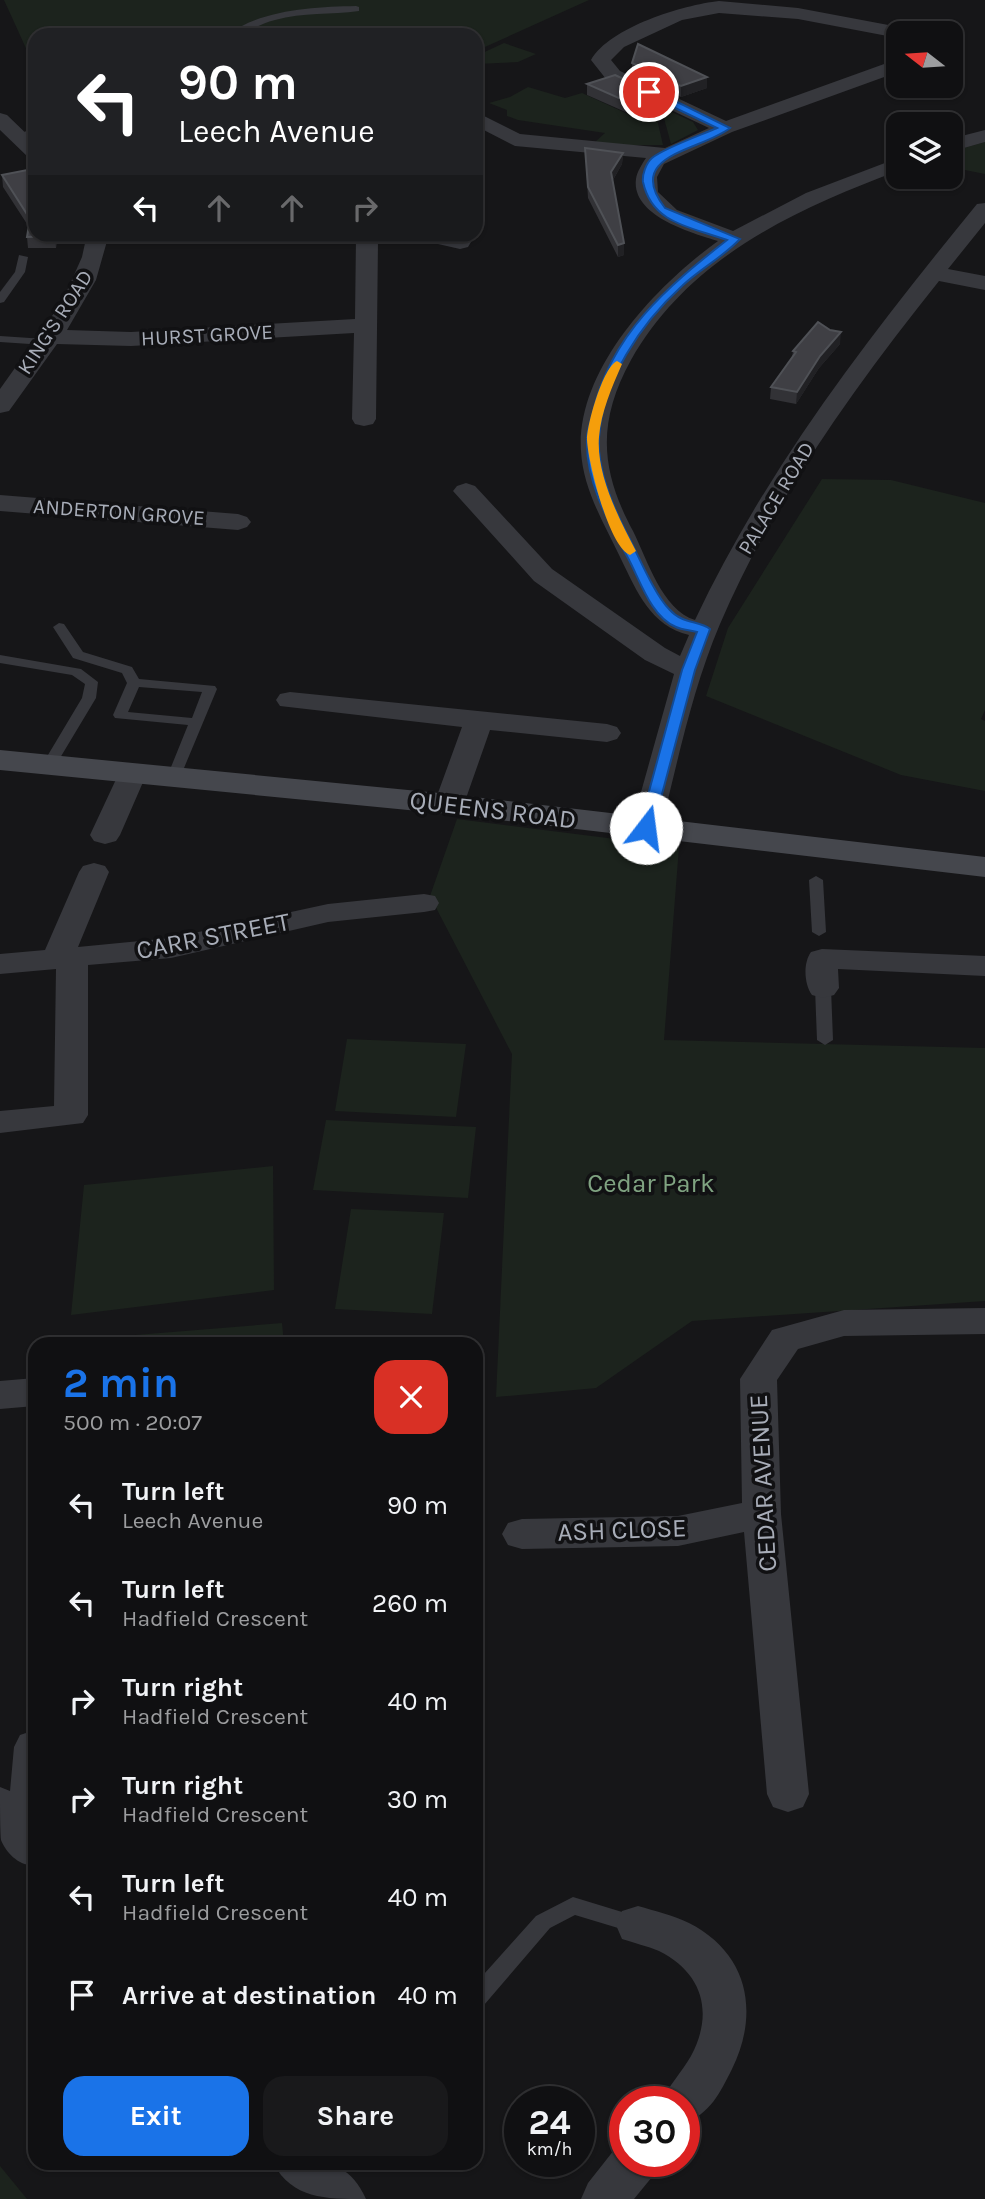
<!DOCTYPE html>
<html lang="en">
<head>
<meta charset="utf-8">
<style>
  :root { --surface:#101012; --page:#19191b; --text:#f1f3f6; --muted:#9c9d9f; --line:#303032; --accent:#1a73e8 }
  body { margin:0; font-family:Karla,sans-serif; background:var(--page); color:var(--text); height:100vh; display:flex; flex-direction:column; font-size:26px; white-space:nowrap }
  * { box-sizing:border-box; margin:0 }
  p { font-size:23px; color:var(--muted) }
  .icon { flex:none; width:38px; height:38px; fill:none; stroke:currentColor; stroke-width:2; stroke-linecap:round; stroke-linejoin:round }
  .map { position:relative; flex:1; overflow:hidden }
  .details { position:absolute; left:28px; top:1337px; width:455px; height:833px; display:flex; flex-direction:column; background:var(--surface); border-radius:21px; box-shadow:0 2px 5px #0004,0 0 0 2px var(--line) }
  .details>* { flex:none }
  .banner { position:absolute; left:28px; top:28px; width:455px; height:214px; border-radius:21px; box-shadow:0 2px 5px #0004,0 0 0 2px var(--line); background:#202124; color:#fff; overflow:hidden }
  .needle { width:46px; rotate:287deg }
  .buttons { position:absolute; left:886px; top:21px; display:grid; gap:14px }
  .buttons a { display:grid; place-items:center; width:77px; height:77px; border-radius:14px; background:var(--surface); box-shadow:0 2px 5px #0004,0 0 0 2px var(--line); font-size:35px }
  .speed { position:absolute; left:504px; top:2086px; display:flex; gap:14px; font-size:35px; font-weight:700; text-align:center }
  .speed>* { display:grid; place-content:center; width:91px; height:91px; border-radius:50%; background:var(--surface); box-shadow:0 2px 5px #0004,0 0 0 2px var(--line); line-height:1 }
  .speed small { font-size:18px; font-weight:400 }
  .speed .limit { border:10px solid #d22; background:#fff; color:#111 }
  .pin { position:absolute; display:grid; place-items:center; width:60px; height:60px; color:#fff; margin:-30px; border:4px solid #fff; border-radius:50%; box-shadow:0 2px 7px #0007 }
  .me { position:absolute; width:77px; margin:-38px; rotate:15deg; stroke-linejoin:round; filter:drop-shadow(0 0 5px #0008) }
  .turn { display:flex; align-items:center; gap:24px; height:147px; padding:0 35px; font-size:32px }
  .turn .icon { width:91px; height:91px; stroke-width:2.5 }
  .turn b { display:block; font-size:49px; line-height:60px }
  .lanes { display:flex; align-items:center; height:66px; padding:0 35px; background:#0003; justify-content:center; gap:35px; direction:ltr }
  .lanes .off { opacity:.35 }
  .round { display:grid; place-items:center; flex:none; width:74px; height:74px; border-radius:21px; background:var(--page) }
  .overview { display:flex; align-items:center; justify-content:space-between; height:119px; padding:0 35px }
  h1 { font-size:42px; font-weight:700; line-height:52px; color:var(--accent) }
  .action { display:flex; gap:14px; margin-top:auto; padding:14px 35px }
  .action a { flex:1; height:80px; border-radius:21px; background:var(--accent); color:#fff; font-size:28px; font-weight:700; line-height:80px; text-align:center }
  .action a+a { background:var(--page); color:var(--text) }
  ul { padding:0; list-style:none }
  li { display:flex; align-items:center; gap:21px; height:98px; padding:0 35px }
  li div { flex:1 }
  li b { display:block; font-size:26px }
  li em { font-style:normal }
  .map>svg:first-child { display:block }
  .green { fill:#1c231d }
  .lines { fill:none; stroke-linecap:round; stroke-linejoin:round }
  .service { fill:#37383d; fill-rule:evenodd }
  .minor { fill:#37383d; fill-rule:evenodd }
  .secondary { fill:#45474d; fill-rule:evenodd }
  .wall { fill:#323236 }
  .shaded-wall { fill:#212124 }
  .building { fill:#3f3f44; stroke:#4f5156; stroke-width:2 }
  .route { fill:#1a73e8; stroke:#114b97; stroke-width:2 }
  .slow { fill:#f59e0b }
  .labels { text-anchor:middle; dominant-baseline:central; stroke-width:7; stroke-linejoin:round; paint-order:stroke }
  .far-street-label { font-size:21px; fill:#a8adb8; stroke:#111113 }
  .street-label { font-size:26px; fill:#a8adb8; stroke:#111113 }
  .park-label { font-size:26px; fill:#7fa381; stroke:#111113 }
</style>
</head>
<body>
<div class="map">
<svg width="985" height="2199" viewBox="0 0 985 2199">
  <rect width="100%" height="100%" fill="#161618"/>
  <path class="green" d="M4,0H589L476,51V35H35V68Z
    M504,43L536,54L518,62L476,64V56Z
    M528,87L565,98L582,93L630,115L641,111L637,108L648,101L656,104L654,106L663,145H604L595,142L605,133L518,120L507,116V110L489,103L510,97Z
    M661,107L693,122L698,130L671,144Z
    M985,142V174L950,167V152Z
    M822,479L891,480L985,503V710L981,719L985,721V791L901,775L706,696L728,628Z
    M457,819L679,847L664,1040L985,1048V1301L692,1321L596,1388L496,1397L512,1054L430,896Z
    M347,1039L466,1044L456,1117L335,1111Z
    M326,1120L476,1127L468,1198L313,1190Z
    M273,1166L274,1290L71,1315L84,1185Z
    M351,1209L444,1213L432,1314L335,1309Z
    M282,1323L284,1344H122L123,1336Z
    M0,2166L27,2199H0Z"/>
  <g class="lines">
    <path class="service" d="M356,6L359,7V11C331,15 303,12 275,20C258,24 246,35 227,35C263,9 314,7 356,6Z
      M35,128V134L18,139L13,136Z
      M19,255L28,257L25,272L4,302L0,303V292L15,272Z
      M0,336L45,339L50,342L45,345L0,342Z
      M59,623L64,624L83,652L132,667L139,679L215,686L217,689L179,780L174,781L167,777L188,725L115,718L113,715L127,683L122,673L73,658L53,627ZM139,687L202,692L192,718L128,712Z
      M0,655L81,669L98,682L96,698L54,768L49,769L42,765L82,698L85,684L72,675L0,663Z
      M816,876L823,880L826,932L819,936L812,932L809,880Z
      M823,983L831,988L833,1040L825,1045L817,1040L815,988Z
      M573,1897L645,1919L648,1925L645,1931L638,1934L575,1915L550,1928L484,2005L476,2008V1983L536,1916Z"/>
    <path class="minor" d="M719,1L798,8L899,27L909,33H898V38L798,19L719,13L682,20L624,47L611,60L620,71L726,121L898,59V72L732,132L664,164L657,177L658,192L677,210L733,231L806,193L898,158V171C793,210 688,259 631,360C597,422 600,470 633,531C647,559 662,610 695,620C767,467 871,334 977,204L985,203V223L948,269L985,276V290L939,281C855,386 773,500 720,624C692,690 678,760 661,828L656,834L646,837L636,834L631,828L674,674L645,660L534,581L453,491L457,486L466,483L475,486L552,569L665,648L680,656L689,635C651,626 637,592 621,559C605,525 583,490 581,451C576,369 657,285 718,241C692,233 631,216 636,179C637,172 642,164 646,158L515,146L476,126V112L520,134L665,148L709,128L606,79L591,60C610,27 683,5 719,1Z
      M0,113L7,115L35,142V159L28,157L0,130Z
      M985,130V142L950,152V139Z
      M87,234H109L96,280L67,330L131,332L355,319L356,237L358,234H390L387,239L378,241L376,419L373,424L364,426L355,424L352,419L354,333L131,346L57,344L9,411L0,413V389L62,302L82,257Z
      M413,234H456L468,237L471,242L468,247L460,249L416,239Z
      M0,495L238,514L247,517L251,522L247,527L238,530L0,511Z
      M290,692L607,724L617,727L621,733L617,739L607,742L490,730L464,804L459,810L449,813L439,810L434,804L462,727L280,706L276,700L280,694Z
      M133,764L143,767L147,773L120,835L116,841L105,844L94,841L90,835L119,773L123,767Z
      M94,863L105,866L109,872L78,947L171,938L328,904L424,894L435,896L439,903L435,910L424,912L328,922L171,958L88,965V1115L83,1123L0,1133V1111L54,1106L56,969L0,974V954L45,950L79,872L83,866Z
      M822,949L985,956V976L838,969L839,988L834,995L823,998L812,995C804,984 803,963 811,952Z
      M985,1308V1334L844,1336L798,1349L777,1380L781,1514L809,1794L803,1807L788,1812L773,1807L767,1794L744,1532L678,1546L522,1549L508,1545L502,1534L508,1523L522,1519L678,1516L742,1503L740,1379L772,1330L844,1310Z
      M35,1378V1406L0,1409V1381Z
      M35,1730V1865C20,1867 6,1853 1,1840C0,1829 0,1800 0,1787L10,1791L14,1747L20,1735Z
      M638,1906C655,1911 673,1915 689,1923C748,1953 760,2012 732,2069C720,2093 710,2114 684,2123V2102H661C669,2085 682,2072 691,2056C714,2013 703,1973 659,1951C647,1946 634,1943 622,1939L616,1925L622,1911Z
      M625,2143V2161H659L652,2177L634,2199H581L588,2183L618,2145Z
      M273,2163C315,2163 346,2154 366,2199C324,2199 293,2199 273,2163Z"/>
    <path class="secondary" d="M0,750L449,794L985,857V877L449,814L0,770Z"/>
  </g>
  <path class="wall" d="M632,63L707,88L681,97L632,74Z
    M587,84L656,94L655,105L630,114L587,95Z
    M585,148L623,153L622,164L613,180L624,255L618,257L588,198Z
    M2,175L58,234L56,248H28L27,237L29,227L3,187Z
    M840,344L819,368L796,404L770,399L771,387L792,357L793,351Z"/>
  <path class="shaded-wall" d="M707,77V88L681,97V86Z
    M656,94L655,105L630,114V103Z
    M623,153L622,164L611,183V172Z
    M55,234H58L56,248Z
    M624,243V255L618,257V245Z
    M841,332L840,344L819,368L796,404L797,392L820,356Z"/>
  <path class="building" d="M638,44L707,77L681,86L632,63Z
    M615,75L656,94L630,103L587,84Z
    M585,148L623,153L611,172L624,243L618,245L588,187Z
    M27,170L35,182V234H55V236L27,237L30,219L2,175Z
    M818,322L830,330L841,332L820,356L797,392L771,387L796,352L793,351Z"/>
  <path class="route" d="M646,90H653L730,128C701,151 623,154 665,208L740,239C723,257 700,269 682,286C641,323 602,381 599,438C597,469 613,507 627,534C638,554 654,594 669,609C683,625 699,620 710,629L695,670L653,828L646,832L639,828L682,670L697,632C690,630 682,630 676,627C651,617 640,580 628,558C609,523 585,481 587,438C587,430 591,421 593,412C611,334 667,287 727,240C691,227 652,224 643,182C642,175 646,163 652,158C664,148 701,135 717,128L646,94Z"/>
  <path class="slow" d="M617,361L622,364C612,387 601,412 599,437C596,474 619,519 636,551L630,555C609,547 588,462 587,440C587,424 603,367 617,361Z"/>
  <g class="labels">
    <g class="far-street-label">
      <text transform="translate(55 322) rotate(-57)">KING'S ROAD</text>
      <text transform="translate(207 335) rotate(-3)">HURST GROVE</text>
      <text transform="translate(776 498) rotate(-59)">PALACE ROAD</text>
      <text transform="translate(119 512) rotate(4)">ANDERTON GROVE</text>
    </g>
    <g class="street-label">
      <text transform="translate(493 810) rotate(7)">QUEENS ROAD</text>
      <text transform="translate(213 936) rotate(-11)">CARR STREET</text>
      <text transform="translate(763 1483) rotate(-93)">CEDAR AVENUE</text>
      <text transform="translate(622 1530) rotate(-2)">ASH CLOSE</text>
    </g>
    <g class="park-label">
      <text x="651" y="1183">Cedar Park</text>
    </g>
  </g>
</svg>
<div class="buttons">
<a><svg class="needle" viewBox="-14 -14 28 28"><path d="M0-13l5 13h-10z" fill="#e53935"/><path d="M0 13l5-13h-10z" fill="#9c9d9f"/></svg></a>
<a><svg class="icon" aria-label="layers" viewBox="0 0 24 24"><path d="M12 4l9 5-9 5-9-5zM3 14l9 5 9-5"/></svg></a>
</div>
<div class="speed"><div>24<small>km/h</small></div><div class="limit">30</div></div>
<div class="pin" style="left:649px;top:92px;background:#d93025"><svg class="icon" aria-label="arrive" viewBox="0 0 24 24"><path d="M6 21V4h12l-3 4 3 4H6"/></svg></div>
<svg class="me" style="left:646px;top:828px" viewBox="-20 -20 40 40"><circle r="19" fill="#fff"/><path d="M0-13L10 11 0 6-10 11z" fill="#1a73e8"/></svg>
<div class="banner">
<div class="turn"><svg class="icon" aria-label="left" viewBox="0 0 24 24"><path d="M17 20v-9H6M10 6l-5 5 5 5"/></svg><div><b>90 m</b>Leech Avenue</div></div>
<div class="lanes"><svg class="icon" aria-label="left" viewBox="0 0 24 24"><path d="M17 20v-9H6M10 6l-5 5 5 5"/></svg><svg class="icon off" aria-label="ahead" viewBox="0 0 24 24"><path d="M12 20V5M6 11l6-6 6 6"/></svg><svg class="icon off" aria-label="ahead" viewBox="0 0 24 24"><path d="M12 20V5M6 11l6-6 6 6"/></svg><svg class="icon off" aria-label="right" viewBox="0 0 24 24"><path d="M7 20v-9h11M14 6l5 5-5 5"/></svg></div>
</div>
<section class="details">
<div class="overview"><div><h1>2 min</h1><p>500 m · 20:07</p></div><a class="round" style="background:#d93025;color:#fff"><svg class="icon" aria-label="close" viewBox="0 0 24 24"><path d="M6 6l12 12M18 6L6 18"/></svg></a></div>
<ul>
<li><svg class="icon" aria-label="left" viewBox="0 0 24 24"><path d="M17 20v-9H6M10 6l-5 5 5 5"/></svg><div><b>Turn left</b><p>Leech Avenue</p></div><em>90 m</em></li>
<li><svg class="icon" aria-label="left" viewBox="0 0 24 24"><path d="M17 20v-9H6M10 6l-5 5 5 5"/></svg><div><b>Turn left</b><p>Hadfield Crescent</p></div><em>260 m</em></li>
<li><svg class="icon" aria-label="right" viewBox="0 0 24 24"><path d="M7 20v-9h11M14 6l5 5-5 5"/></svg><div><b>Turn right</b><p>Hadfield Crescent</p></div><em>40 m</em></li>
<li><svg class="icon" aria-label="right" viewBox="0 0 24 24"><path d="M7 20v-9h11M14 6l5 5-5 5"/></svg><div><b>Turn right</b><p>Hadfield Crescent</p></div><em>30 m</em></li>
<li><svg class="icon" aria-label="left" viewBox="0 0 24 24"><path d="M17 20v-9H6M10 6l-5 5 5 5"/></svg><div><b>Turn left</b><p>Hadfield Crescent</p></div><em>40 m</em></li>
<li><svg class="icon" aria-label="arrive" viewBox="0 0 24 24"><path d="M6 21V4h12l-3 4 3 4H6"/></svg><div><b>Arrive at destination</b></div><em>40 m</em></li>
</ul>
<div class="action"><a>Exit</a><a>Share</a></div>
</section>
</div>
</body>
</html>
